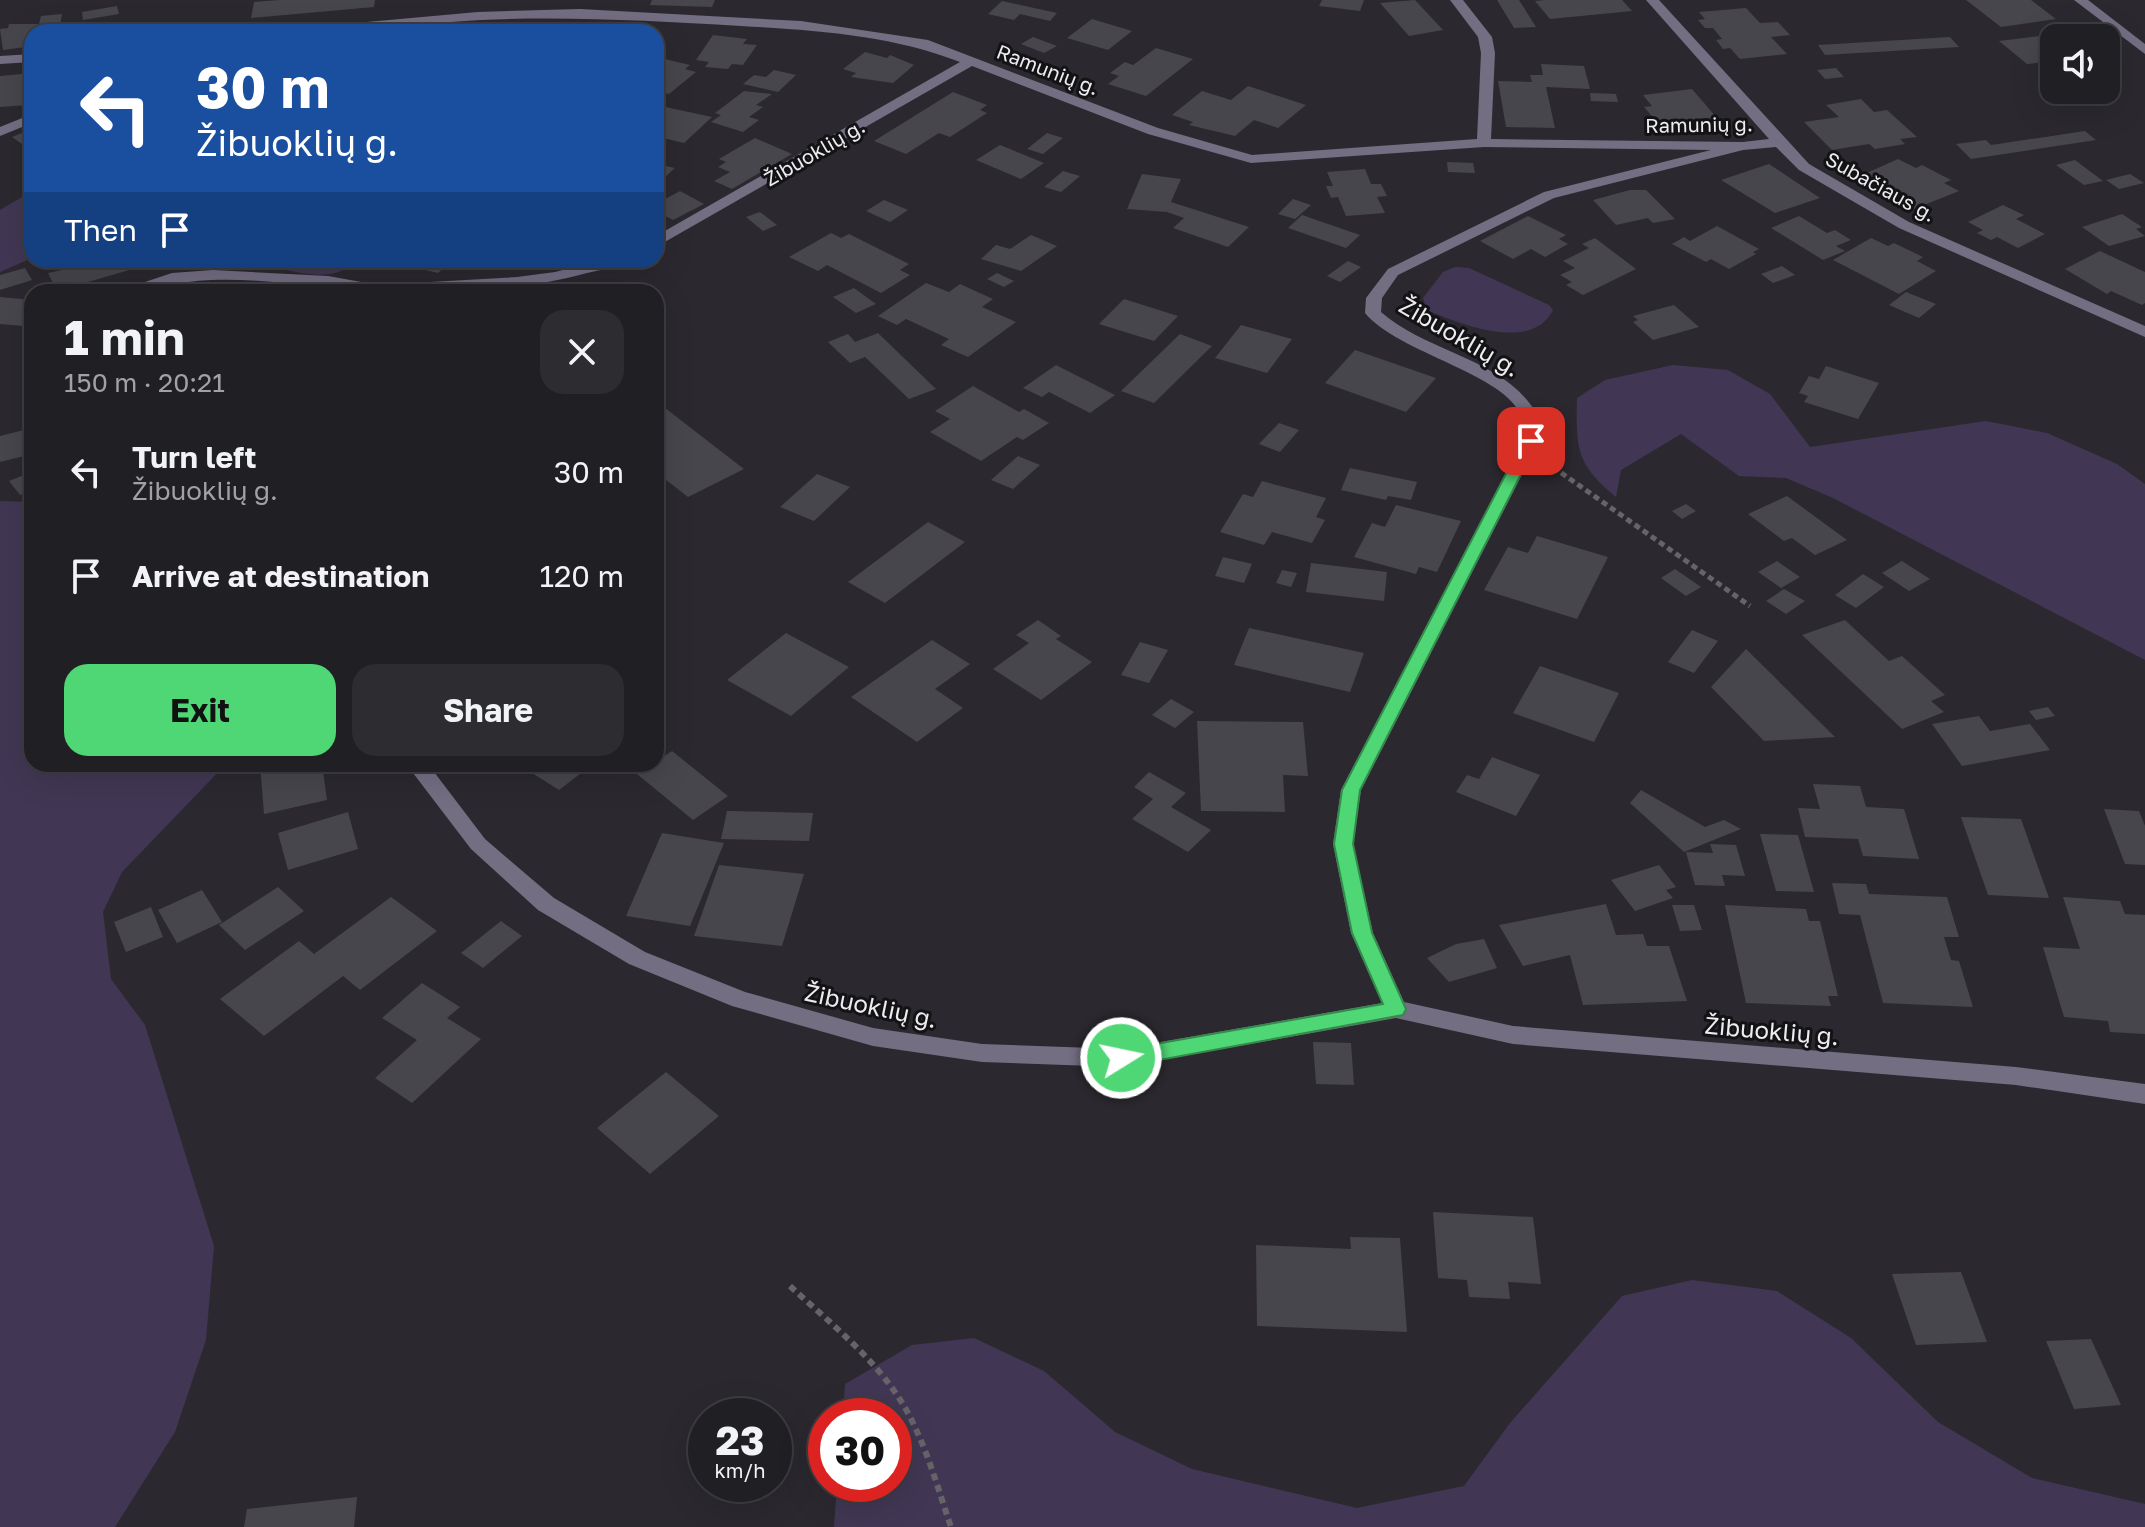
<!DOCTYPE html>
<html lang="en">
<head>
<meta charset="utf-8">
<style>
  :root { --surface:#201f23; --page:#2d2c30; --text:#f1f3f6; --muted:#a2a2a6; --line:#3d3d41; --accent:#4fd675 }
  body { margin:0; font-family:"Golos Text",sans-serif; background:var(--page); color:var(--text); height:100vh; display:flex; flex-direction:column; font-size:30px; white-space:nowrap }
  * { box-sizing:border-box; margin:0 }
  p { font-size:26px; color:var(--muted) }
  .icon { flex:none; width:44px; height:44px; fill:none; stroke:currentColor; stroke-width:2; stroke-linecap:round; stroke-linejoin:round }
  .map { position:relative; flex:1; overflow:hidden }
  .panel { position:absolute; left:24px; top:284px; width:640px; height:488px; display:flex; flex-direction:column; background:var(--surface); border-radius:24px; box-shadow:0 8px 32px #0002,0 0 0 2px var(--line) }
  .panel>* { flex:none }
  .top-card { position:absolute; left:24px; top:24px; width:640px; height:244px; border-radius:24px; box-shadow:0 8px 32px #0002,0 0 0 2px var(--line); background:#1a4fa0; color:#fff; overflow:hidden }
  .tools { position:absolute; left:2040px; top:24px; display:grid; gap:16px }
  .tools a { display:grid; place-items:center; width:80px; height:80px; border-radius:16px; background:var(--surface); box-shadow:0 8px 32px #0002,0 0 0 2px var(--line); font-size:40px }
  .speed { position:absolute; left:688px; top:1398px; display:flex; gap:16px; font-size:40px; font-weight:700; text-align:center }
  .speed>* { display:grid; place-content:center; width:104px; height:104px; border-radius:50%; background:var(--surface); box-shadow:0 8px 32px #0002,0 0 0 2px var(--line); line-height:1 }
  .speed small { font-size:20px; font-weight:400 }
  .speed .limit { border:12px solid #d22; background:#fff; color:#111 }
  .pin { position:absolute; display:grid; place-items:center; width:68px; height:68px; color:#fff; margin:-34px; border-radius:16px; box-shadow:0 4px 12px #0006 }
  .me { position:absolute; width:88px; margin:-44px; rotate:80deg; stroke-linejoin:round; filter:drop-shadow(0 0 6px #0008) }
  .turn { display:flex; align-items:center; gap:28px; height:168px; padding:0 40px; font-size:36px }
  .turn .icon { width:104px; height:104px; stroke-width:2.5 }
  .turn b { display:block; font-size:56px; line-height:68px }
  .then { display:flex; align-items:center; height:76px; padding:0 40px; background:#0003; gap:16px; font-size:30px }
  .round { display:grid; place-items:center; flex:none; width:84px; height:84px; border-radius:24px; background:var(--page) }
  .summary { display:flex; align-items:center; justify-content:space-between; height:136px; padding:0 40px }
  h1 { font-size:48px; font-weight:700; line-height:60px }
  .cta { display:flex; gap:16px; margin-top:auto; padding:16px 40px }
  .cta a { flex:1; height:92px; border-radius:24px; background:var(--accent); color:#111; font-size:32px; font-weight:700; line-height:92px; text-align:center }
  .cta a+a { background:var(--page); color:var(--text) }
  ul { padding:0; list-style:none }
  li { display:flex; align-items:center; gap:24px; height:104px; padding:0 40px }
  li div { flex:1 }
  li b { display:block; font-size:30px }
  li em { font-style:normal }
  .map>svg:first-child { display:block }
  .green { fill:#413754 }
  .building { fill:#47464c }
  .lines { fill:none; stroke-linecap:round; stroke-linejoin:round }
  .path-far1 { stroke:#666469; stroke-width:5; stroke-dasharray:6 4; stroke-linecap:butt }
  .path { stroke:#666469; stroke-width:6; stroke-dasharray:7 5; stroke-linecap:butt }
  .minor { fill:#746e83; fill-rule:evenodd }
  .route { fill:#4fd675; stroke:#338b4c; stroke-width:2 }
  .labels { text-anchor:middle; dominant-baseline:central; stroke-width:6; stroke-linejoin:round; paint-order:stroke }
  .far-street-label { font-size:20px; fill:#edecef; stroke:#131215 }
  .street-label { font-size:24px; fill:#edecef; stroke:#131215 }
</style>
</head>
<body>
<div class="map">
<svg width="2145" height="1527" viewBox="0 0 2145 1527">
  <rect width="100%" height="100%" fill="#2b292f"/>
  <path class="green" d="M32,191V258L0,272V210Z
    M254,260H357C331,288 284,269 254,260Z
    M1455,267L1469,268L1549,305L1553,310C1532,353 1460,324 1427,310L1423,298L1443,272Z
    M1673,365L1728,370L1770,394L1810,447L1986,421L2047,433L2117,464L2145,484V660L1833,498L1786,478L1739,476L1681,434L1621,470L1616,497C1576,464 1576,449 1577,398L1605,380Z
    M0,501L32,502V764H226L122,872L103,912L111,979L145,1025L214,1246L206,1340L175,1432L115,1527H0Z
    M1692,1280L1777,1291L1851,1338L1938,1422L2032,1478L2145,1504V1527H834L837,1484H894V1416H843L845,1384L912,1345L974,1338L1044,1371L1115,1432L1192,1469L1357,1508L1464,1486L1510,1423L1622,1296Z"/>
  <path class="building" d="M279,0H375L374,7L251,18L254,2Z
    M652,0H715L712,7L650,5Z
    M1322,0H1364L1360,11L1319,6Z
    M1415,0L1443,30L1409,36L1380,3Z
    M1497,0H1519L1536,27L1514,28Z
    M1545,0H1622L1632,11L1550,19L1535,1Z
    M1966,0H2031L2056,19L2001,27Z
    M1002,1L1057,13L1050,21L1020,14L1014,20L988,14Z
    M117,6L119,14L83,20L82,12Z
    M1746,8L1760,23L1778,22L1790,35L1771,37L1787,54L1740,59L1730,48L1723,49L1716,40L1722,39L1713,28H1705L1698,20L1705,19L1699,12Z
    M62,14L59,32H32V41H27L26,47L3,50L0,29L8,28L9,24H39L41,16Z
    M1092,19L1132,31L1108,50L1067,38Z
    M713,35L747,39L743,44L757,45L743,65L732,64L728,69L705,67L709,62L696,60Z
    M2040,36L2054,45V61L2027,64L1999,41Z
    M1033,37L1057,46L1044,53L1021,44Z
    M1950,37L1959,47L1825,55L1818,45Z
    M1156,48L1193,59L1146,96L1108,84L1119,76L1110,73L1125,62L1133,65Z
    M865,52L887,58L890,55L914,65L893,83L851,77L856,73L843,69Z
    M656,57L690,65L685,69L696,72L669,94L656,91Z
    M1541,64L1584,66L1590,89L1546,87L1555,128L1506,127L1498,81L1532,82L1530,75H1543Z
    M1836,68L1844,77L1825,79L1817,70Z
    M774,70L796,75L778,92L743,84L754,75L766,77Z
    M32,73L28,105L0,107V76Z
    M1248,86L1306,105L1278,128L1254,120L1235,136L1189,125L1193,122L1172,115L1202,91L1231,100Z
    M1692,89L1723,125L1674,131L1664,120L1656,121L1644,107L1652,106L1643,95Z
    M744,91L772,94L756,105L763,107L749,117L759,120L743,132L711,122L721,115L715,113Z
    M953,92L987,105L980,110L987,113L950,137L939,133L906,154L874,141Z
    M1590,93L1616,94L1618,102L1591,101Z
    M1861,99L1874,112L1887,110L1917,137L1900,139L1905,144L1875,149L1869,144L1832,150L1804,122L1839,117L1826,105Z
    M656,105L712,117L684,143L663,138L659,142Z
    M32,129V151L12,137Z
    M2085,131L2096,140L1971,159L1956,144L1986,140L1991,145Z
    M1047,133L1063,138L1043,154L1027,149Z
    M755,138L792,154L732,189L714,181L730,172L718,167L726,162L719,159Z
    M1000,145L1044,163L1021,179L976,160Z
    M1898,159L1916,168L1922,165L1951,180L1944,183L1959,191L1914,209L1889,191L1883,194L1869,186L1874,183L1860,176Z
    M2075,160L2103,181L2084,185L2056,165Z
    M1447,162L1473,163L1475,173L1448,172Z
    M656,164L675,168L665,177L656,175Z
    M1769,164L1820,198L1775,213L1721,180Z
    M1365,169L1371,184H1381L1387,196L1377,197L1385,213L1346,216L1338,197L1331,198L1326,186H1333L1327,172Z
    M1063,171L1080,176L1061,192L1044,187Z
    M1142,174L1181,179L1171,202L1249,227L1228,247L1173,228L1184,218L1167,212L1127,209Z
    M2130,174L2144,183L2119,189L2106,180Z
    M1630,190H1646L1675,219L1653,223L1648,218L1616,225L1593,200Z
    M680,191L704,204L673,220L656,211V204Z
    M1293,199L1311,205L1295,219L1278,214Z
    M884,200L908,210L890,222L866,211Z
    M2003,205L2024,215L2016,219L2045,234L2018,248L1997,237L1991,240L1977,233L1983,230L1968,222Z
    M760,212L777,225L763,231L746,217Z
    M2122,214L2142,227L2136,229L2145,236L2109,246L2082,227Z
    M1302,215L1360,235L1346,248L1288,228Z
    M1528,216L1566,235L1559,239L1568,244L1545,257L1531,249L1513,259L1480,241Z
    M1799,216L1827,233L1835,230L1851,240L1836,246L1845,251L1823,260L1771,228Z
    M1717,226L1759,249L1753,252L1756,254L1729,269L1711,259L1706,262L1672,244L1684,237L1690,241Z
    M831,233L841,238L849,234L909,264L900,270L910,275L881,293L827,265L818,271L789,257Z
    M1031,235L1057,246L1021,271L981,259L996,245L1010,249Z
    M1595,238L1636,269L1583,295L1566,285L1572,282L1560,275L1575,268L1563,261L1589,248L1582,244Z
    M1871,238L1888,246L1894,243L1923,257L1917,261L1936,271L1899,294L1833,260Z
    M2100,251L2145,272V303L2142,305L2111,291L2107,294L2065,269Z
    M56,260H147L150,264L57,291L48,273L62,270Z
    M383,260H452L438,273Z
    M1348,261L1361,267L1340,282L1327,276Z
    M1782,266L1795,275L1773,283L1761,274Z
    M25,268L32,280L0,290V275Z
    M997,273L1014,281L1004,287L987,279Z
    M926,283L949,292L960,284L993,299L982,307L1016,322L968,357L941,345L949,339L906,319L897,325L878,316Z
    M854,288L876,304L856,313L833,297Z
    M1906,292L1936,304L1919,318L1889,305Z
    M0,297L32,300V317L24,326L0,324Z
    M1124,299L1178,316L1154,341L1099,324Z
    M1674,305L1699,327L1653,340L1633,322L1638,320L1633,316Z
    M1241,325L1292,339L1267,373L1215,358Z
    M878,333L936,389L909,399L865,357L850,363L828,342L848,334L855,342Z
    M1180,334L1212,346L1154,403L1121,391Z
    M1355,350L1436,378L1406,412L1325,383Z
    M1056,365L1115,395L1090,413L1049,392L1042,397L1023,388Z
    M1826,366L1879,383L1858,419L1804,402L1808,396L1799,393L1809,376L1819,379Z
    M973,386L1019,412L1024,409L1049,423L1023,440L1017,437L981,461L930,432L950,419L935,411Z
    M665,408L744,469L688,497L656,472V413Z
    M32,415V454L0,462V436L28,429L25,417Z
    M1279,423L1299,430L1280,452L1259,444Z
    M1018,456L1040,465L1013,489L991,480Z
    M1350,468L1417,482L1411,500L1388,496L1386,500L1341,490Z
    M32,472V490L20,495L9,481Z
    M817,474L850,487L814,521L780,507Z
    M1262,481L1326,498L1316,517L1325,520L1312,543L1272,532L1264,545L1220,532L1243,494L1253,497Z
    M1787,496L1847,540L1815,555L1792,538L1784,541L1748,514Z
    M1686,504L1696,511L1682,519L1672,511Z
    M1396,505L1461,521L1437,572L1419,567L1416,574L1354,557L1372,523L1385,527Z
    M928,522L965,542L885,603L848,582Z
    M1537,536L1608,557L1577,619L1484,590L1508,547L1528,553Z
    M1223,557L1252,564L1244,583L1215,576Z
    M1777,561L1800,577L1781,588L1758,572Z
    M1902,561L1930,579L1909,591L1882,573Z
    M1311,563L1387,572L1384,601L1306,592Z
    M1675,569L1701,587L1686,596L1661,578Z
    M1282,570L1297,573L1291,587L1276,583Z
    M1863,574L1884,587L1856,608L1835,595Z
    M1784,589L1805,601L1786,614L1766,601Z
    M1038,620L1061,636L1056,639L1092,662L1041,700L993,669L1029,643L1016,635Z
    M1845,620L1889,661L1902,656L1945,695L1931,701L1944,712L1902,729L1802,635Z
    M1249,628L1364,653L1350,692L1234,665Z
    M1692,630L1718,641L1694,673L1668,662Z
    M786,633L849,667L791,716L727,680Z
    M932,640L970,664L935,689L963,708L917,742L851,697Z
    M1140,642L1168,650L1149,683L1121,675Z
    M1746,649L1835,737L1764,741L1711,687Z
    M1540,666L1619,693L1594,742L1513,713Z
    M1171,699L1194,712L1175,728L1152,715Z
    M2048,707L2055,716L2036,720L2029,711Z
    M1979,716L1990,731L2030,724L2050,750L1962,766L1932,724Z
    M1197,721L1303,722L1308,776L1283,775L1285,812L1201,811Z
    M672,751L728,796L693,820L637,774Z
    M1492,757L1540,775L1516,816L1456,792L1467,775L1479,779Z
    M260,764H322L327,800L264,814Z
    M518,764H593L559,790Z
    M1149,772L1186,793L1171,807L1211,830L1188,852L1132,819L1153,799L1134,787Z
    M1813,784L1860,786L1866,807L1904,809L1919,859L1863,856L1858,839L1805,837L1798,808L1820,809Z
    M1641,790L1705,827L1724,820L1741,829L1684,852L1630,803Z
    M2104,809L2139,811L2145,826V865L2125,864Z
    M727,811L813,813L809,841L721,839Z
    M348,812L358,849L288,870L278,833Z
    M1961,817L2021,819L2049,898L1988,895Z
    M662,833L724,843L690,926L626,916Z
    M1760,834L1798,835L1814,892L1776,891Z
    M1710,844L1736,845L1745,876L1722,875L1725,886L1695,885L1686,852L1713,853Z
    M719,865L804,874L782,946L694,936Z
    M1659,865L1676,887L1666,890L1673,898L1635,911L1611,880Z
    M1832,883L1866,884L1869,894L1947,897L1959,937H1944L1951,960L1959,961L1973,1007L1883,1003L1860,915L1839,914Z
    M278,887L304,911L245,950L219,925Z
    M202,890L222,922L177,943L158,910Z
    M391,897L437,931L360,990L343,976L264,1036L220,999L299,941L314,954Z
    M2063,897L2120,901L2125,914L2145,915V1034L2110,1032L2108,1021L2064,1017L2043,947L2080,949Z
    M1606,904L1616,935L1643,934L1647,946H1669L1687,1001L1583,1005L1570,955L1523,966L1499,925Z
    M1672,905H1694L1702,930L1680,931Z
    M1725,905L1806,909L1809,921H1820L1838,996H1828L1831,1006L1746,1003Z
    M151,907L163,937L126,952L114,922Z
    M501,921L522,936L483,968L461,953Z
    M1484,939L1497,968L1449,982L1427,958L1456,944Z
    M422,983L460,1007L447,1018L481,1039L412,1103L375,1078L417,1040L382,1018Z
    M1313,1042L1351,1043L1354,1085L1316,1084Z
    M666,1072L719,1116L650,1174L597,1128Z
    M1433,1212L1533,1217L1541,1284L1508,1282L1510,1299L1469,1297L1467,1280L1438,1278Z
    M1350,1237L1400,1238L1407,1332L1257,1326L1256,1245L1351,1249Z
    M1961,1272L1987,1342L1916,1345L1892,1274Z
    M2091,1339L2121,1405L2074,1409L2046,1341Z
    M357,1497L354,1527H244L247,1509Z"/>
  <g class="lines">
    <path class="path-far1" d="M1553,467L1750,606"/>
    <path class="path" d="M790,1286C830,1323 876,1359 904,1406C926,1444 937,1486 951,1527"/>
    <path class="minor" d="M1450,0H1463L1492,37L1495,53L1491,139L1743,142L1769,139L1646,0H1659L1809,164L1909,222L2145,326V337L1899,228L1799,170L1776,147L1743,150L1554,198L1398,275L1382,298L1381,312C1426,352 1502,358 1535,411C1540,419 1539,432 1539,441L1361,790L1353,844L1373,933L1404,1002L1513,1026L2016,1067L2145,1084V1104L2016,1085L1513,1044L1396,1018L1121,1067L982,1062L873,1046L732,1006L629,964L538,910L471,849L410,769L407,764H428L485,839L554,898L645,952L745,992L873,1028L982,1044L1121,1049L1382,1003L1351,933L1333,844L1341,790L1523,441C1522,434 1523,423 1521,416C1506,374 1398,353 1365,313L1366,298L1388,269L1544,192L1711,150L1484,147L1251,163L1148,134L972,66L656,247V236L960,62C891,35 815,30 741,26C654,21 568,16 481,20C418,23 356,32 293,32L300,28L478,12L580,9L801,21L928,40L1158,128L1252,155L1477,139L1481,53L1478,37Z
      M2074,0H2088L2145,44V54Z
      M32,54V62L0,64V56Z
      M32,114V123L0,136V127Z
      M602,260H627C617,268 599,270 587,273C526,290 426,298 363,292C313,287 262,278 211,280C178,281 148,292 115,292L172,273L213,270L328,276L378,285L517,277L555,272Z"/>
  </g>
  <path class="route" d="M1531,436L1538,441L1360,790L1353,844L1372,933L1406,1009L1403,1015L1121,1067L1113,1064L1110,1058L1121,1050L1383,1004L1352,933L1334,844L1342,790L1523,441Z"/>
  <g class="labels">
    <g class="far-street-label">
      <text transform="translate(1048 69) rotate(21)">Ramunių g.</text>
      <text transform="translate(1699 124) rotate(-1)">Ramunių g.</text>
      <text transform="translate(814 152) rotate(-30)">Žibuoklių g.</text>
      <text transform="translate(1881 186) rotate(29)">Subačiaus g.</text>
    </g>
    <g class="street-label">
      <text transform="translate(1460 336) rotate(30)">Žibuoklių g.</text>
      <text transform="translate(871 1005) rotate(12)">Žibuoklių g.</text>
      <text transform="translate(1772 1030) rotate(5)">Žibuoklių g.</text>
    </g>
  </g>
</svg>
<div class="tools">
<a><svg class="icon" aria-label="sound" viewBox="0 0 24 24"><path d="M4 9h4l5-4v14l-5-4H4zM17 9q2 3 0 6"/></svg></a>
</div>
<div class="speed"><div>23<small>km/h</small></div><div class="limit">30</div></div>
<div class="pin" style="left:1531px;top:441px;background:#d93025"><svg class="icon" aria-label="arrive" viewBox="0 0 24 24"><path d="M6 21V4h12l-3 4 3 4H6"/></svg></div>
<svg class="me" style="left:1121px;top:1058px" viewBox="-20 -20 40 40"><circle r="17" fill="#4fd675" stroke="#fff" stroke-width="3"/><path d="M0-11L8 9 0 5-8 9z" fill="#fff"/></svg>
<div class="top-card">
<div class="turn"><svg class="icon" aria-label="left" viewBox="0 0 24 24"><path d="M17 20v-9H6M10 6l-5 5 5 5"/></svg><div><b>30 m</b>Žibuoklių g.</div></div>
<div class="then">Then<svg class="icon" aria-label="arrive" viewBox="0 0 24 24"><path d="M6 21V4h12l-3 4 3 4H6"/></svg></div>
</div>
<section class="panel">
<div class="summary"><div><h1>1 min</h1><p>150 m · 20:21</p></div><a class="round"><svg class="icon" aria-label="close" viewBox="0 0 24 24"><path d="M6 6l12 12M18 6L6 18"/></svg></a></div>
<ul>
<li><svg class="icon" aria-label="left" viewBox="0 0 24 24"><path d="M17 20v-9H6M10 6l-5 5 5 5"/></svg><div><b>Turn left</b><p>Žibuoklių g.</p></div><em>30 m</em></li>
<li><svg class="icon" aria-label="arrive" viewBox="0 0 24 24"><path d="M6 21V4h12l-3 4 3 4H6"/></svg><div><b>Arrive at destination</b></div><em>120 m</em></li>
</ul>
<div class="cta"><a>Exit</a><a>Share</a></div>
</section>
</div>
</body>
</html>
